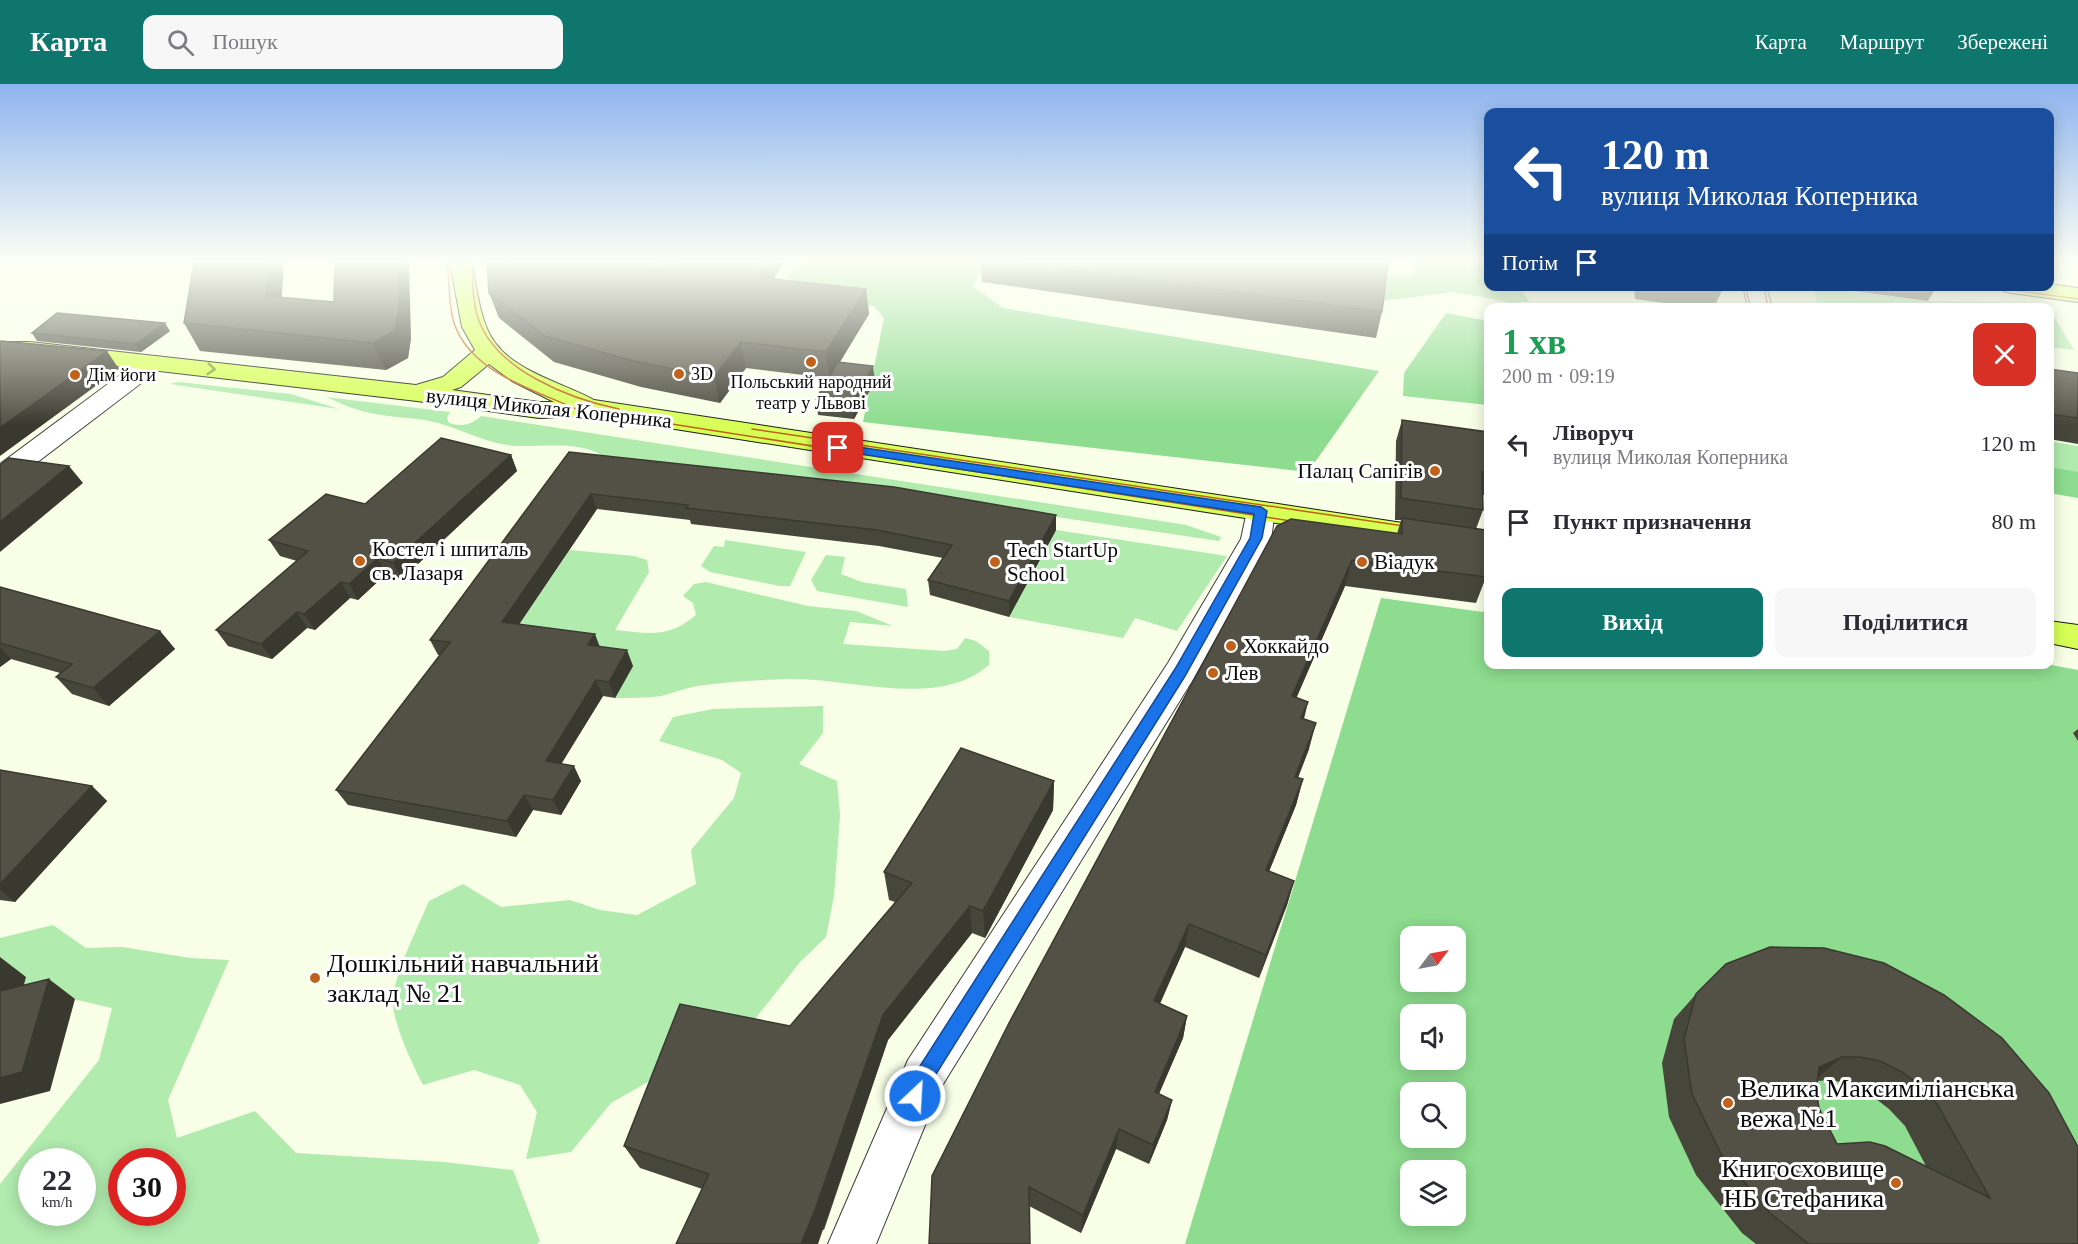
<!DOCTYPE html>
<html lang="uk">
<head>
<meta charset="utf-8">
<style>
  :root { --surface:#fff; --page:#f7f7f7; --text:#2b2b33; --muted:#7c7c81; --accent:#0f766e }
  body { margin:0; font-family:"Times New Roman",serif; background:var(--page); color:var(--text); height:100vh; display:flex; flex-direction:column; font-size:22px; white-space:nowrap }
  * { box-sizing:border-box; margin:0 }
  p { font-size:20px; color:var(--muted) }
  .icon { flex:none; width:33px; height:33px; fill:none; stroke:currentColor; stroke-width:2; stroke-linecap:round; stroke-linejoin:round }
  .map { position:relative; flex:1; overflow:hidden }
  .sheet { position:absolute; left:1484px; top:219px; width:570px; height:366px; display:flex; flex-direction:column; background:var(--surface); border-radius:12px; box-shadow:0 3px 15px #0003 }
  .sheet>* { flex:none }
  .banner { position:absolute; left:1484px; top:24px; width:570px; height:183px; border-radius:12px; box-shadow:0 3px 15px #0003; background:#1a4fa0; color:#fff; overflow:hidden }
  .needle { width:39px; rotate:58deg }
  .controls { position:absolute; left:1400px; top:842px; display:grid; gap:12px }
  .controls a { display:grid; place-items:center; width:66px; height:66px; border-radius:12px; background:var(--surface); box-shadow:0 3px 15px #0003; font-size:30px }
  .speed { position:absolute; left:18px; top:1064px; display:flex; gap:12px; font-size:30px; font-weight:700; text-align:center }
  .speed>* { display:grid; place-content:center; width:78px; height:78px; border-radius:50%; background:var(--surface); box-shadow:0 3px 15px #0003; line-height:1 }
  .speed small { font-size:15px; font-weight:400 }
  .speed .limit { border:9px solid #d22; background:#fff; color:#111 }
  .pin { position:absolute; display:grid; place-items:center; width:51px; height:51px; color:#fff; margin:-26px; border-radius:12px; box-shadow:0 3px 9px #0006 }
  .me { position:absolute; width:66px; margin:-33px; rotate:25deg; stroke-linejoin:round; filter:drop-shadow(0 0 4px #0008) }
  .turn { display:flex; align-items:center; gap:21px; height:126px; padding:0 18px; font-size:27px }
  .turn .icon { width:78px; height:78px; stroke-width:2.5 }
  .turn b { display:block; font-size:42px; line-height:51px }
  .then { display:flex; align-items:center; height:57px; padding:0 18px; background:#0003; gap:12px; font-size:22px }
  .round { display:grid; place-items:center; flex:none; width:63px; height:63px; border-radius:12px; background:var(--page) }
  .overview { display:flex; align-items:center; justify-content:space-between; height:102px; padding:0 18px }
  h1 { font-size:36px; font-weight:800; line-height:45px; color:#1e9e55 }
  .button { display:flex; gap:12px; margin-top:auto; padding:12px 18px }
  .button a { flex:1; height:69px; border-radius:12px; background:var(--accent); color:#fff; font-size:24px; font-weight:800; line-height:69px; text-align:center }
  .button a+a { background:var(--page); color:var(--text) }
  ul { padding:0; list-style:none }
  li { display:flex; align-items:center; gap:18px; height:78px; padding:0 18px }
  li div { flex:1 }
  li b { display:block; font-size:22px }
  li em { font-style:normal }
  header { display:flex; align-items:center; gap:36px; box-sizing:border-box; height:84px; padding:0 30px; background:var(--accent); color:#fff }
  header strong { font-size:28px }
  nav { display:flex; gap:33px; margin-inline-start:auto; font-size:21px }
  .search { width:420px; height:54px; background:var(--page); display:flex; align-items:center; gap:15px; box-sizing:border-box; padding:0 21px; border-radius:12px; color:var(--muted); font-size:22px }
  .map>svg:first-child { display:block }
  .green { fill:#b1ebae; fill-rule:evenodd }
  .forest { fill:#8ddc8f; fill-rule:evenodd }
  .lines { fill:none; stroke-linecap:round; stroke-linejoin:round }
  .minor-casing { stroke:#3d3d3d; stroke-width:2 }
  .major-casing { stroke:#1b1b1b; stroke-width:2 }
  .minor { fill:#fff; fill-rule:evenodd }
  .major { fill:#d7ff56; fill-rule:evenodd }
  .tram { stroke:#c0621b; stroke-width:1.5 }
  .wall { fill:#47463b; fill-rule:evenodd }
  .shaded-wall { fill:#3a3930 }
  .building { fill:#535145; stroke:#3a3930; stroke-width:1.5; fill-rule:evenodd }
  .oneway { stroke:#859d38 }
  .route { fill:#1a73e8; stroke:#114b97; stroke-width:1.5 }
  .poi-dot { fill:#c0621b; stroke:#fff; stroke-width:2 }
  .labels { text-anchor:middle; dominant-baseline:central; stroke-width:6; stroke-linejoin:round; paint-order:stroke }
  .far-poi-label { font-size:18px; fill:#0a0a0a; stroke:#fff; text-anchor:start }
  .street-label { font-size:21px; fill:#0a0a0a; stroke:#fff }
  .poi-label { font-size:21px; fill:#0a0a0a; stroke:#fff; text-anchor:start }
  .near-poi-label { font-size:26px; fill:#0a0a0a; stroke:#fff; text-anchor:start }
</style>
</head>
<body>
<header>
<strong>Карта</strong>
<div class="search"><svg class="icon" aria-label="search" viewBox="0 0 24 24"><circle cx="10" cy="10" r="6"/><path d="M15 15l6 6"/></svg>Пошук</div>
<nav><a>Карта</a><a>Маршрут</a><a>Збережені</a></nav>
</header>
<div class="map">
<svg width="2078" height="1160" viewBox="0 0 2078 1160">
  <rect width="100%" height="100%" fill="#f8ffe6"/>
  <path class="green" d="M1812,203L1930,217L2046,219L2049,224L1819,223Z
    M2049,224L2074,266L2049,263Z
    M178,298L291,310L339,325L170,300Z
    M326,313L450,328L447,334L449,339C462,343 471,341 481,332L1161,437L1186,441L1221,453L1219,457L954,418L609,377C586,355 546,363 517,362C489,361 464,346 438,339C416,333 392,334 370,329C355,326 340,319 326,313Z
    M2049,357L2078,362V408L2049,404Z
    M1056,446L1227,472L1177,547L1135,534L1123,554L1009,533Z
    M725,456L806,468L790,502H780L710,488L701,482L714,462L724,463Z
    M570,466L634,472L647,476L649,488L615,546C648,549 668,555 696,531L693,519L683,512L694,500L706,498L808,522L856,527L893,542L850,538L843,560L944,567L957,565L965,554L976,557L989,567V581C937,626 850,593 788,595C758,596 726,598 697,602C685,604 673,609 661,612C646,614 630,614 615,614L633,582L510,554Z
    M826,471L845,473L841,490L862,498L906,505L908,523L817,507L811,496Z
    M823,622V649L799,680L837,697L840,731L834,812L826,853L800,878L755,935L711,969L676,982L611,1019L571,1068L526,1075L537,1028L520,1001L474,986L423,1001C413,981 391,936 393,914C396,886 418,843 429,817L463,800L501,823L570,816L600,826L637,831L696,800L691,766L734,714L741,689L722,676L659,657L673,633L713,625Z
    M53,841L86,864L122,863L190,874L229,876L168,1016L177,1054L255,1027L296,1069L444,1078L513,1086L540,1157L537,1160H0V1100L99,976L112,924L51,910L0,905V854ZM32,1077H82V1128H32ZM122,1077H172V1128H122Z"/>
  <path class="forest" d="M805,179H987L972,202L1003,224L1379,287L1308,388L863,338L884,234L874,222L812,215L787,203L789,185Z
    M1251,179L1348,192H1413L1415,179H1488V202L1520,203L1529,217L1513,219L1453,208L1383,217Z
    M1446,229L1488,237V321L1403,312L1404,289Z
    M2049,383L2078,388V414L2049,409Z
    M1381,514L1483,528L1488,521V580H2046L2078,586V1160H1185ZM1410,852H1455V897H1410ZM1410,930H1455V975H1410ZM1410,1008H1455V1053H1410ZM1410,1086H1455V1131H1410Z"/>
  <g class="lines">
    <defs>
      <path id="minor" d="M1743,202H1766L1772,224H1748Z
        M152,272L161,274L164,279L161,284L10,399L0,402V380L143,274Z
        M1261,418L1271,420L1275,427L1271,455L1192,597L940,1005L876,1160H828L908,976L1168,579L1241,455L1247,427L1251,420Z"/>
      <path id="major" d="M450,179H472C476,200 478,222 486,242C502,286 558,296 594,316L1488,452V472L592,332L539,334L417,317L30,272H0V258H30L416,301L443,293L475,266L462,243ZM489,280L512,297L554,318H539L452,306L461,303Z
        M2049,200L2078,204V218L2011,209L2003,207L2000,202H2049Z
        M2049,537L2078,541V565L2049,559Z"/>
    </defs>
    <use href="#minor" class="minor-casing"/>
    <use href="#major" class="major-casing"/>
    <use href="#minor" class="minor"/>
    <use href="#major" class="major"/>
    <path class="tram" d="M447,179C450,198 448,220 454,239C471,289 533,305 576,325L1304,439
      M472,179C473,197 472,216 478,234C495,286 570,315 619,325
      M1745,202L1751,224
      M1764,202L1768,224
      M1981,202L2078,215
      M752,345L1417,444"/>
  </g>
  <path class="wall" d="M673,179L665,189H667L674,179H783L774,195L866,205L869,230L840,278L875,297L854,335L818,331L816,315L828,294L746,284L720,319L641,303L554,278L499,234L489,209Z
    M981,179H1388L1382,228L1376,254L982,198Z
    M1634,202H1724L1714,224H1700L1635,215Z
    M1817,202H1937L1928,217Z
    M282,213L411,254L408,274L386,286L200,267L184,239Z
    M170,247L141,268L37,257L32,249Z
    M2049,285L2078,289V360L2049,355Z
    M1402,336L1488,348V411H1482L1483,426L1476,445L1486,493L1476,519L1345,502L1296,614L1308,618L1304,635L1309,665L1298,694L1303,695L1296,721L1269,787L1294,797L1287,821L1259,894L1185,863L1160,920L1187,932L1183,954L1159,1010L1172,1016L1167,1036L1149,1080L1116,1065L1081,1149L1029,1122L929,1160L1277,442L1397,450L1401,436H1395L1396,357Z
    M569,368L1056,446L1009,533L930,511L928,496L943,474L879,462L691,440L690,436L597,425L519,540L600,562L633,582L615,614L603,612L561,679L581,697L561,731L533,726L516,753L348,721L336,706L440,571H438L430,556Z
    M511,371L517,387L402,495L386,490L358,516L350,514L315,546L307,544L272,575L228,562L216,546L297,477L280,472L269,456L365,420Z
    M0,503L160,547L175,565L109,622L72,610L56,593L60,589L11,575L0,583Z
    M2078,645V657L2073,649Z
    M0,686L92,702L107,717L15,818L0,816Z
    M1054,697L1053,726L985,854L972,849L888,956L824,1146L640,1084L624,1062L790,942L895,818L889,816L884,788Z
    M1726,880L2078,1063V1160H1756L1742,1149L1696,1091L1669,1033L1662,979L1674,935L1696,910ZM1832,996L1851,1001L1871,1011L1889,1025L1905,1042L1926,1082L1837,1060L1819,1024L1816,1006L1817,997Z"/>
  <path class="shaded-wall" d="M268,179H284L280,239L266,212Z
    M398,179H409L411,254L408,274L386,286L373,259Z
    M647,179H673L652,206L646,181Z
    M764,179H783L760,218L755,193Z
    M866,205L869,230L830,294L826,268Z
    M165,239L170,247L141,268L136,260Z
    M741,258L746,284L720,319L714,293Z
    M107,267L119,285L0,372V344Z
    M873,282L875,297L854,335L852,320Z
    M511,371L517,387L402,495L393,479Z
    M69,382L83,399L0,468V438Z
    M591,410L597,425L510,554L502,538Z
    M1056,431V446L1009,533V517Z
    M378,474L386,490L358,516L349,500Z
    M1352,476L1345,502L1286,638L1292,612Z
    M341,498L350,514L315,546L304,530Z
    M297,528L307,544L272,575L261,560Z
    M160,547L175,565L109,622L93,604Z
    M595,550L601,566L588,561Z
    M0,563L11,575L0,583Z
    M627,566L633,582L615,614L609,598Z
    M596,596L603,612L554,692L546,677Z
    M1308,618L1301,643V634Z
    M1316,639L1309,665L1288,718L1295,693Z
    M574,682L581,697L561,731L553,716Z
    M1303,695L1296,721L1260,810L1266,786Z
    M1054,697L1053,726L985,854L983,827Z
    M92,702L107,717L15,818L0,806V800Z
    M524,711L533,726L516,753L507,737Z
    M1294,797L1287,821L1259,894L1266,871Z
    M970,822L972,849L888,956L818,1160H801L883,931Z
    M1189,840L1185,863L1150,940L1154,917Z
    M0,873L26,893L16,930L0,919Z
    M49,895L75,915L50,1007L0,1020V994Z
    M1187,932L1183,954L1151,1028L1155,1008Z
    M1842,973L1814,997L1819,983Z
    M1172,1016L1167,1036L1149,1080L1153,1061Z
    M1119,1045L1116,1065L1081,1149L1083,1131Z"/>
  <path class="building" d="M194,179H268L266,212L334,218L335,179H398L399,226L395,246L373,259L184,239Z
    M487,179H647L646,181L650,189H667L674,179H764L755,193L866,205L826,268L741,258L714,293L633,277L545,252L489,209Z
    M1023,179H1388L1382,228Z
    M57,229L165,239L136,260L32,249Z
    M1,257L107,267L0,344V258Z
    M838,278L873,282L852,320L816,315Z
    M2049,285L2078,289V334L2049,330Z
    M1402,336L1488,348V389L1482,388L1483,426L1401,414Z
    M441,354L511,371L393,479L378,474L349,500L341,498L304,530L297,528L261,560L216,546L308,467L269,456L326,410L365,420Z
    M569,368L894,403L1056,431L1009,517L928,496L952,461L877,446L686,424L688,421L591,410L502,538L595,550L588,561L627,566L609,598L596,596L546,677L574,682L553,716L524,711L507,737L336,706L450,558L430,556Z
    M9,374L69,382L0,438V381Z
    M1402,434L1485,446L1486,493L1352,476L1292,612L1308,618L1301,634L1316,639L1295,693L1303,695L1266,786L1294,797L1266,871L1189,840L1154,917L1187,932L1155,1008L1172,1016L1153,1061L1119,1045L1083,1131L1029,1103L1030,1160H929L932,1092L1009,939L1277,442L1291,435L1402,450Z
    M0,503L160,547L93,604L56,593L72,580L0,559Z
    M961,664L1054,697L983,827L970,822L883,931L815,1126L801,1160H676L709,1090L624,1062L680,920L790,942L912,799L884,788Z
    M0,686L92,702L0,800Z
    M1770,863L1824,864L1884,879L1944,911L2002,954L2049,1009L2078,1063V1160H1809L1770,1129L1721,1070L1692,1010L1684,955L1696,910L1726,880ZM1842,973H1860L1880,977L1902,988L1921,1002L1937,1020L1990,1114L1885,1062L1870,1058L1837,1060L1819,1024L1816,1006L1819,983Z
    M49,895L22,988L0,994V907Z"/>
  <defs><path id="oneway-chevron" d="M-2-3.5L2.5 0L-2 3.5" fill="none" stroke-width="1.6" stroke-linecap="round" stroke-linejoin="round" transform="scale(1.5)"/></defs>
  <use class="oneway" href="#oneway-chevron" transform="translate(211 285) rotate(6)"/>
  <linearGradient id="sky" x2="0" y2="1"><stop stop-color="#8eb4ef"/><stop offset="0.52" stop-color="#fcfff4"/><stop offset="1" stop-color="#fcfff4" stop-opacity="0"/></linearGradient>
  <rect width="2078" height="341" fill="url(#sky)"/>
  <path class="route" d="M838,360L1261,423L1267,427L1262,454L1185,592L931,998L922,1019L915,1022L909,1019L906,1012L918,985L1175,585L1250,454L1254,430L834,366L832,364Z"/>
  <g class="poi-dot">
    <circle cx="811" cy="278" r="6"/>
    <circle cx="679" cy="290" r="6"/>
    <circle cx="75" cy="291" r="6"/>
    <circle cx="1435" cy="387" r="6"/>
    <circle cx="360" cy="477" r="6"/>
    <circle cx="995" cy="478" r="6"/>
    <circle cx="1362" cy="478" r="6"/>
    <circle cx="1231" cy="562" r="6"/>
    <circle cx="1213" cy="589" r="6"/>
    <circle cx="315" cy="894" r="6"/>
    <circle cx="1728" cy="1019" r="6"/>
    <circle cx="1896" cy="1099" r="6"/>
  </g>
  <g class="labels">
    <g class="far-poi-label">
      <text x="691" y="290">3D</text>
      <text x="87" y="291">Дім йоги</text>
      <text x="811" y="298" text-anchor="middle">Польський народний<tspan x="811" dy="21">театр у Львові</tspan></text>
    </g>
    <g class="street-label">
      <text transform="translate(549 324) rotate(6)">вулиця Миколая Коперника</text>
    </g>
    <g class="poi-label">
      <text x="1423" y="387" text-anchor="end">Палац Сапігів</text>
      <text x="372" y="465">Костел і шпиталь<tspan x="372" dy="24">св. Лазаря</tspan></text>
      <text x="1007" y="466">Tech StartUp<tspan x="1007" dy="24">School</tspan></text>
      <text x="1374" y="478">Віадук</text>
      <text x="1243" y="562">Хоккайдо</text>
      <text x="1225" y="589">Лев</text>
    </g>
    <g class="near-poi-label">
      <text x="327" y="879">Дошкільний навчальний<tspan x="327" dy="30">заклад № 21</tspan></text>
      <text x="1740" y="1004">Велика Максиміліанська<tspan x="1740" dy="30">вежа №1</tspan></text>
      <text x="1884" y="1084" text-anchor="end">Книгосховище<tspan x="1884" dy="30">НБ Стефаника</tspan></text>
    </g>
  </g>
</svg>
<div class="controls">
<a><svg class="needle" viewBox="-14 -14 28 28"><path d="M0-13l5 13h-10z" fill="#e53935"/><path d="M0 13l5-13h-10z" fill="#7c7c81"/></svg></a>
<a><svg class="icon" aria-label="sound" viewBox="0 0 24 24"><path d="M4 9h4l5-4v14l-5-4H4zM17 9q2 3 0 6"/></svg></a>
<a><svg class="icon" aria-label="search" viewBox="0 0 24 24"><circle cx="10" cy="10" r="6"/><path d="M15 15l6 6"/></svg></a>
<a><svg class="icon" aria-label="layers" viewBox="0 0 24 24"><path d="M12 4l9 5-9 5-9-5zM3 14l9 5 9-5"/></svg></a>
</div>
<div class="speed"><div>22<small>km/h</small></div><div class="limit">30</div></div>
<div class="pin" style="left:838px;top:364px;background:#d93025"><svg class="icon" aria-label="arrive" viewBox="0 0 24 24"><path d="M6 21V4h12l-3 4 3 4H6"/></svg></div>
<svg class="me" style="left:915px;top:1012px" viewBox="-20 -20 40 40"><circle r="17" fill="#1a73e8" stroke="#fff" stroke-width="3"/><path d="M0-11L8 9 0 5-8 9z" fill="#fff"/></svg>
<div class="banner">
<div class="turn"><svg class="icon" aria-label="left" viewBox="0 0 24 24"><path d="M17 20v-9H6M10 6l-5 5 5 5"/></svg><div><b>120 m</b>вулиця Миколая Коперника</div></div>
<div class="then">Потім<svg class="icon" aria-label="arrive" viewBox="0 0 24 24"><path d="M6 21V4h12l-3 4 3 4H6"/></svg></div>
</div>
<section class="sheet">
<div class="overview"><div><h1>1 хв</h1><p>200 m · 09:19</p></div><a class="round" style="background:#d93025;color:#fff"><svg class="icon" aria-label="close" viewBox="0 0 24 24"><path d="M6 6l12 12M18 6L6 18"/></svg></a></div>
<ul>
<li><svg class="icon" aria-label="left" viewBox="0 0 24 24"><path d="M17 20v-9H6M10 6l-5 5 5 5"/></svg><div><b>Ліворуч</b><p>вулиця Миколая Коперника</p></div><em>120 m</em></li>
<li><svg class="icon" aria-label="arrive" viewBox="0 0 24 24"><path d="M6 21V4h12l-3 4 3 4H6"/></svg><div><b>Пункт призначення</b></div><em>80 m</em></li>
</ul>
<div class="button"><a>Вихід</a><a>Поділитися</a></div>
</section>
</div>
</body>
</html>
